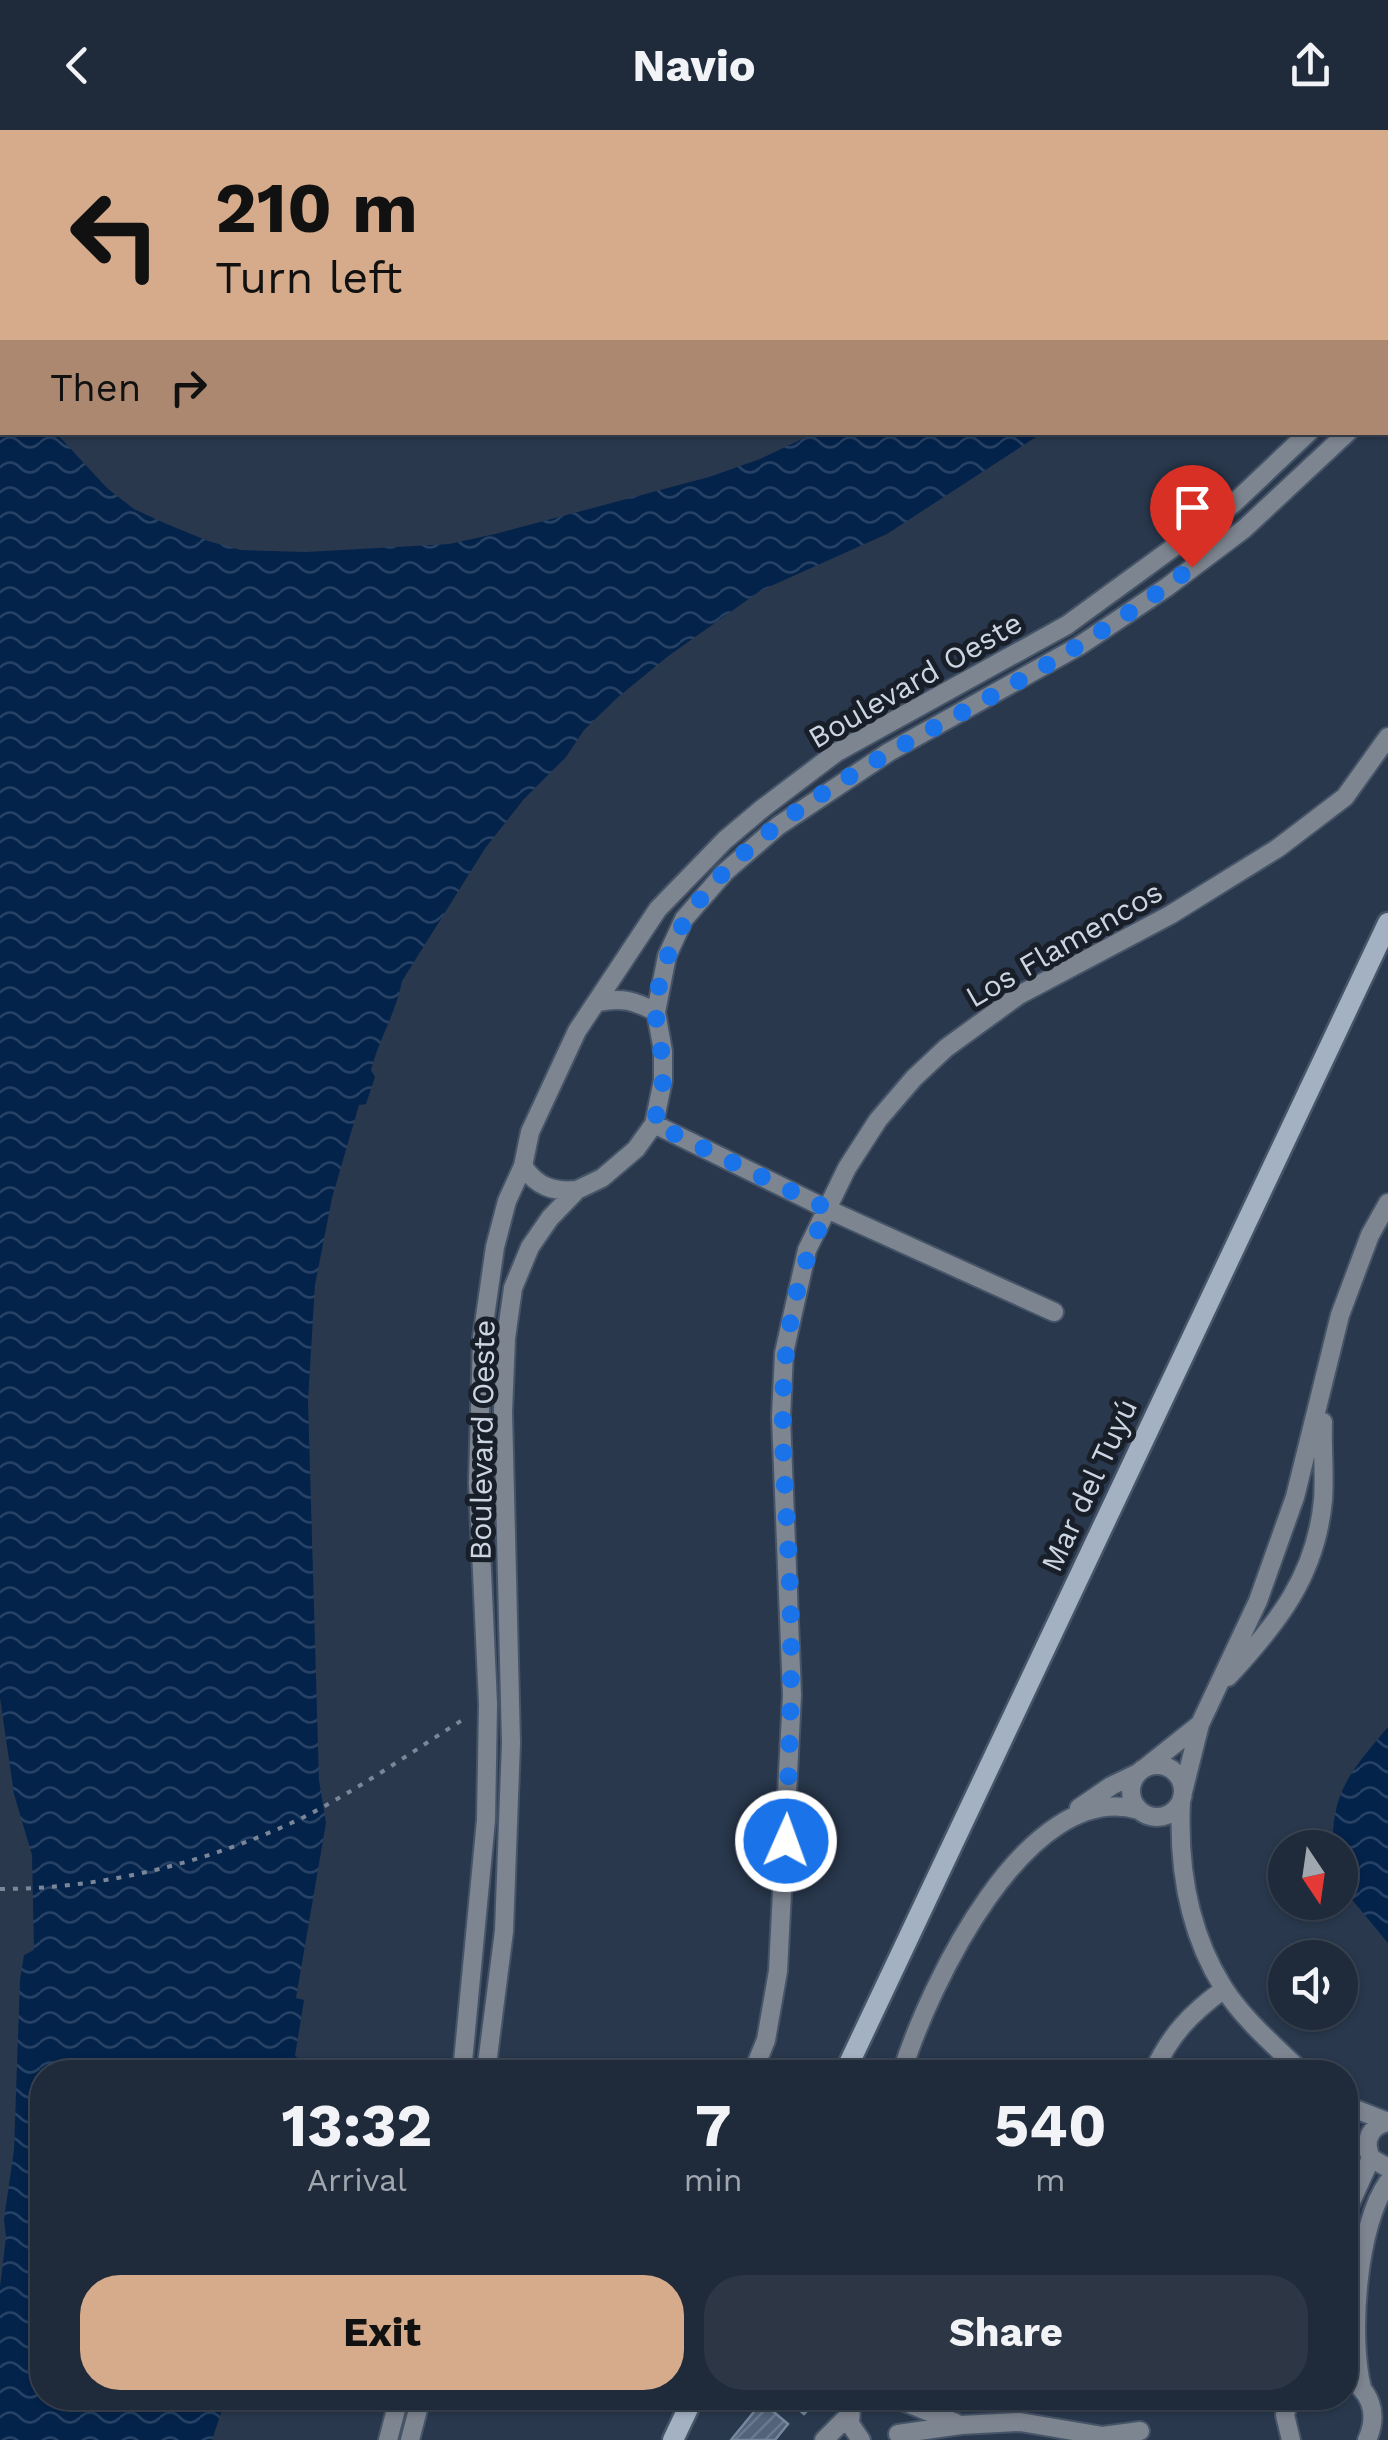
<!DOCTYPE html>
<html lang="en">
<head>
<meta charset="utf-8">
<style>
  :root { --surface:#1f2a3a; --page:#2c3645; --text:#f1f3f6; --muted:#a1a7af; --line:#3c4654; --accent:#d6ab8b }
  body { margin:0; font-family:"Work Sans",sans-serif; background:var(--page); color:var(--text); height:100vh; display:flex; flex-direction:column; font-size:38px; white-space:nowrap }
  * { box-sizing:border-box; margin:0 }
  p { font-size:32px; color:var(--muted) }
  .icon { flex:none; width:55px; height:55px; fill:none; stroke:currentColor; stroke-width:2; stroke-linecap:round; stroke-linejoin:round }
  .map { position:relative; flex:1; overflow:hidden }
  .side { position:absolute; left:30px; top:1930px; width:1328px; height:350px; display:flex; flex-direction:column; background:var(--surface); border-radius:40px; box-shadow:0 2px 8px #0004,0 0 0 2px var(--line) }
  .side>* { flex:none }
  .top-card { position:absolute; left:0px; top:0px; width:1390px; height:305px; box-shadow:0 2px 8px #0004,0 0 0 2px var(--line); background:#d6ab8b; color:#111; overflow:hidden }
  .needle { width:65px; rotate:167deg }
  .tools { position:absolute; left:1268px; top:1700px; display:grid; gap:20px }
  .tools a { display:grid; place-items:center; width:90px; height:90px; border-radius:50%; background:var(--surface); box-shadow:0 2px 8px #0004,0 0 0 2px var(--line); font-size:50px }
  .pin { position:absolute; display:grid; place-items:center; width:85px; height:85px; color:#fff; margin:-102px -42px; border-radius:50% 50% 50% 0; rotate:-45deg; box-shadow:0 0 10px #0007 }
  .pin .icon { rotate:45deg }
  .me { position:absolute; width:110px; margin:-55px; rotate:2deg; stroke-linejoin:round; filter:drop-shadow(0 0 8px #0008) }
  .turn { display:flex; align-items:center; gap:35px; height:210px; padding:0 50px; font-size:45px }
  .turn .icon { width:130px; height:130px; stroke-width:2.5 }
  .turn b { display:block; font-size:70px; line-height:85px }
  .then { display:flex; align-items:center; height:95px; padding:0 50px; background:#0003; gap:20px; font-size:38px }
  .eta { display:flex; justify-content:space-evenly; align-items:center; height:170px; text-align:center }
  .eta b { font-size:60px; font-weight:700; line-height:70px }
  .cta { display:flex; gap:20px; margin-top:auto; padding:20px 50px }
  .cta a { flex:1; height:115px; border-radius:40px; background:var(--accent); color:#111; font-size:40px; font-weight:700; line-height:115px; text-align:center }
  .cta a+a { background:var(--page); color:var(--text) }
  header { display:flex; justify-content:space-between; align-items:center; height:130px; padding:0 50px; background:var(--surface); font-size:45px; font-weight:700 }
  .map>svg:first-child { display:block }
  .water { fill:url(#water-waves) }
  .building { fill:url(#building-hatch); stroke:#7688a0; stroke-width:2.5 }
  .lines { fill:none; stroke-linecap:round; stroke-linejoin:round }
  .street-casing { stroke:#465468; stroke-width:22 }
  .secondary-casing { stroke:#465468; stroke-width:25 }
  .path { stroke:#7b8798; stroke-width:4; stroke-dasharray:5 8; stroke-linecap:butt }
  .street { stroke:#7d8590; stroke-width:18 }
  .secondary { stroke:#a4b1c3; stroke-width:20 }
  .route { stroke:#1a73e8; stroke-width:18; stroke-dasharray:0 32.4 }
  .labels { text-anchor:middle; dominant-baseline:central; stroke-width:10; stroke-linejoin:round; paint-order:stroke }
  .street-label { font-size:30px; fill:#ccd6e3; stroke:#181f29 }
</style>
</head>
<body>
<header><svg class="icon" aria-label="back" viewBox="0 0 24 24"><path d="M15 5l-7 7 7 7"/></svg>Navio<svg class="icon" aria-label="share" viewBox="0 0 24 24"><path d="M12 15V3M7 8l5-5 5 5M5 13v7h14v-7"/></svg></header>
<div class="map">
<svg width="1388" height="2310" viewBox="0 0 1388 2310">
  <defs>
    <pattern id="water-waves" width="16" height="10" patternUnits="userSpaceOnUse" patternTransform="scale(2.5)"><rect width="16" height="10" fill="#04234b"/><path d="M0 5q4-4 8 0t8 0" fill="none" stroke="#274265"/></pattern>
    <pattern id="building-hatch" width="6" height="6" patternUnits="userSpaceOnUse" patternTransform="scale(2.5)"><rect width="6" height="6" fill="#52637a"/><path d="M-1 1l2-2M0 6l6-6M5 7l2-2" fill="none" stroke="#6a798d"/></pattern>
  </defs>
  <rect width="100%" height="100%" fill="#29384d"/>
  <path class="water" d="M0,191L2,302L56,303L107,358L134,379L162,392L208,411L241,420L306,422L449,414L495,404L709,347L760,329L815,303H1042L887,404L760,461L667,527L617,568L584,600L566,627L524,669L486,717L402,851C396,883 379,909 371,940L375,947L366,974L359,975L332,1068L315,1155L308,1270L319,1650L326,1693L296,1868L304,1870L295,1926L298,1928L296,1942H42V2268H226L212,2310H0V2157L6,2107L4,2089L14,2020L20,1850L24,1825L34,1820L32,1725L14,1664L0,1568Z
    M1388,1597V1813L1344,1760L1340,1751V1718L1333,1717C1331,1660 1354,1638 1388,1597Z"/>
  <path class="building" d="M785,2268H819L804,2284Z
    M762,2272L788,2294L775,2310H731Z"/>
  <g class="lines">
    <defs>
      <path id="street" d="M1067,0L1071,2
        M198,2L199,0
        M965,2L968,0
        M599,872C622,867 635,871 656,882
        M654,994L827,1079L1054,1182
        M523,1036C537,1057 553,1062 577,1060
        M1228,1547C1277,1494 1316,1446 1323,1370C1325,1345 1322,1318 1323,1292
        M1131 1661a26 26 0 1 1 52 0a26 26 0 1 1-52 0Z
        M1146,1637L1200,1594
        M1183,1662L1200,1594L1258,1471L1295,1367L1340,1185L1370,1105L1388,1073
        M1181,1671C1178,1735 1188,1801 1223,1857C1243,1889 1275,1916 1302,1942
        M1079,1678L1111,1656L1138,1643
        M462,1942L486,1690L488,1574L478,1353L482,1208L495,1117L507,1071L523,1036L530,1002L577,901L658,779L725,710L763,678L837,622L1067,495L1233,374L1309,302
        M486,1942L504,1801L511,1613L503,1282L506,1208L513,1158L530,1117L550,1088L577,1060L602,1048L636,1019L654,994L663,950V921L656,882L667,826L684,789L725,742L778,696L889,622L1079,516L1167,457L1244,399L1348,302
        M753,1942L766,1910L778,1841L792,1565L781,1287L784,1223L807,1120L847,1038L878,990L914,948L946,918L1019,865L1170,785L1278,718L1345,667L1388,607
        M902,1942C928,1858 1027,1647 1139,1680
        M1153,1942C1171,1904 1190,1884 1224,1859
        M1345,1975L1388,1992
        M1388,1992C1370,1996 1363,2011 1371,2028L1388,2038
        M1345,2085L1371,2028
        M1345,2247C1371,2259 1379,2284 1367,2310
        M1362,2258C1349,2207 1357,2095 1388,2052
        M859,2268L851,2277L850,2294L861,2310
        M895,2268L956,2293
        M1290,2268L1285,2285L1291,2310
        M898,2304L961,2295L1020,2292L1103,2306L1140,2301
        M388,2310L399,2268
        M410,2310L421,2268
        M824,2310L849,2285"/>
      <path id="secondary" d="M845,1942L1388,793
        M673,2310L693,2268"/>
    </defs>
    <use href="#street" class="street-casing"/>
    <use href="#secondary" class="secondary-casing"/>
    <path class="path" d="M0,1759C103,1759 211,1732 304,1687C361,1658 413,1621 467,1587"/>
    <use href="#street" class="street"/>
    <use href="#secondary" class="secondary"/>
  </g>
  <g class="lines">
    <path class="route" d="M786,1711C789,1627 793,1544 790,1460C786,1324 763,1208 828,1079L654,994C657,980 662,965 663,950C665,926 656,905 656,882C656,865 662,839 669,823C715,704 902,617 1008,557C1072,521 1134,482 1192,437"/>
  </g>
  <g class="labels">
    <g class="street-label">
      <text transform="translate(915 550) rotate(-30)">Boulevard Oeste</text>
      <text transform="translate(1064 814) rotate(-30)">Los Flamencos</text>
      <text transform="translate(482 1310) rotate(-89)">Boulevard Oeste</text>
      <text transform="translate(1089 1355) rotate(-65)">Mar del Tuyú</text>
    </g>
  </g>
</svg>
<div class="tools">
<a><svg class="needle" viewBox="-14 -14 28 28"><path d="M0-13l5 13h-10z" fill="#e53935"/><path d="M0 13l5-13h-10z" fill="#a1a7af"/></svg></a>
<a><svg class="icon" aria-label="sound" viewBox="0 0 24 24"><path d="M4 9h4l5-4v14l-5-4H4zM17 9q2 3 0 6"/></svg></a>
</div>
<div class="pin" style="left:1192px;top:437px;background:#d93025"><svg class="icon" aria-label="arrive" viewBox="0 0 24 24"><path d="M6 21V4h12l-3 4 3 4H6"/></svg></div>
<svg class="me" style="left:786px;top:1711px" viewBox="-20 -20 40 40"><circle r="17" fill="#1a73e8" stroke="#fff" stroke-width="3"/><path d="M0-11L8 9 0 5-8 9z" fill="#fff"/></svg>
<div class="top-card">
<div class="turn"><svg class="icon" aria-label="left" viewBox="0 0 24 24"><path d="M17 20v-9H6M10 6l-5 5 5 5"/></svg><div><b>210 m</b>Turn left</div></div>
<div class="then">Then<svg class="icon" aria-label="right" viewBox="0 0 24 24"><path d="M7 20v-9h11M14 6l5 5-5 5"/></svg></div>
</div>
<section class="side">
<div class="eta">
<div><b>13:32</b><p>Arrival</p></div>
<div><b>7</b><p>min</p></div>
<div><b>540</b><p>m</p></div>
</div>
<div class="cta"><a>Exit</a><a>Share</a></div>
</section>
</div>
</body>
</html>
